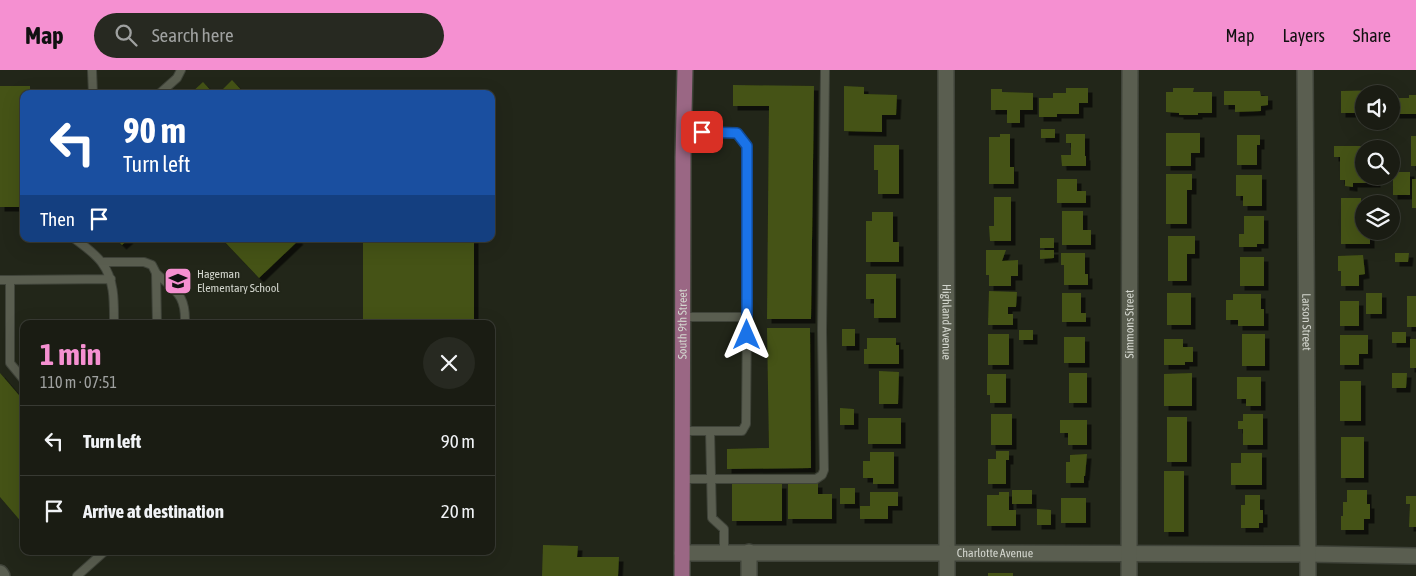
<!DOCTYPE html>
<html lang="en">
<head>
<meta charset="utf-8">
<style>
  :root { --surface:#1a1c13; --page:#272921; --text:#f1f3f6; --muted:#9fa1a0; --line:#383a33; --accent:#f590d1 }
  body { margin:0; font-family:"Asap Condensed",sans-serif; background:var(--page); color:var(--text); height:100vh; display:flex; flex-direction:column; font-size:19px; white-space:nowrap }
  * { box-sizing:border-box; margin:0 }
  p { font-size:16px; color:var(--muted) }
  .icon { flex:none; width:28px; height:28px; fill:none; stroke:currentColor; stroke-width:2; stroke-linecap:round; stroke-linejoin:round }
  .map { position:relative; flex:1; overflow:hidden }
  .details { position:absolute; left:20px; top:250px; width:475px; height:235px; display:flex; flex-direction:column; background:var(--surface); border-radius:10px; box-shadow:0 5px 20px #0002,0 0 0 1px var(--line) }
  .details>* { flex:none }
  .hud { position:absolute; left:20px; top:20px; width:475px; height:152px; border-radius:10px; box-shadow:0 5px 20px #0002,0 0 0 1px var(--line); background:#1a4fa0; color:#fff; overflow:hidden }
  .buttons { position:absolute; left:1355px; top:15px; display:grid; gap:10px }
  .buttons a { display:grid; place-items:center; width:45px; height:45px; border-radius:50%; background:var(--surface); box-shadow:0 5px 20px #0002,0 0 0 1px var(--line); font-size:25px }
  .pin { position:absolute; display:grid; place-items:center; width:42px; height:42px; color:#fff; margin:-21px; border-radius:10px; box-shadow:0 2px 8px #0006 }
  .me { position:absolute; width:55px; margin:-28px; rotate:0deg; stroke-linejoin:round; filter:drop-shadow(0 0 4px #0008) }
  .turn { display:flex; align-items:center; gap:18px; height:105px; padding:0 20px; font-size:22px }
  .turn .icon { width:65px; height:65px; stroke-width:2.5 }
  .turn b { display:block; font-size:35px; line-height:42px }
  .then { display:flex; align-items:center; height:48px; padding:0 20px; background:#0003; gap:10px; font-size:19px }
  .round { display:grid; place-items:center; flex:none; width:52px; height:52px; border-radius:26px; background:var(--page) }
  .headline { display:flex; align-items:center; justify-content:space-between; height:85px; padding:0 20px }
  h1 { font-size:30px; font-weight:700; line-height:38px; color:var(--accent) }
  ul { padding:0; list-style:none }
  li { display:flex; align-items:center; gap:15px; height:70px; padding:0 20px; border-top:1px solid var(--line) }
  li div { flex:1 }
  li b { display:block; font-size:19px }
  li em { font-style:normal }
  header { display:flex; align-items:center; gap:30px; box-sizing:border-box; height:70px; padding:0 25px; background:var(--accent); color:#111 }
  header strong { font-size:24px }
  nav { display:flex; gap:28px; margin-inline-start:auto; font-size:18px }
  .search { width:350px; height:45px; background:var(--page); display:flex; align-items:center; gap:12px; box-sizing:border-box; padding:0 18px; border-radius:28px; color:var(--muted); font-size:19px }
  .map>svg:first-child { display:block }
  .building { fill:#445315; filter:url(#shadow) }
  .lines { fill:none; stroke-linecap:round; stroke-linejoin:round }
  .lane-casing { stroke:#3f4339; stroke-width:10 }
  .street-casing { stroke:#3f4339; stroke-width:18 }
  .secondary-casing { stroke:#3f4339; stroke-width:18 }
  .primary-casing { stroke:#3f4339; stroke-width:18 }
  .lane { stroke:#5a5e50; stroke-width:8 }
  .street { stroke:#5a5e50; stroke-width:15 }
  .secondary { stroke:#5a5e50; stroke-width:15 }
  .primary { stroke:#9a6784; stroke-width:15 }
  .route-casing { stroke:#114b97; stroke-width:12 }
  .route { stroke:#1a73e8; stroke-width:9 }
  .labels { text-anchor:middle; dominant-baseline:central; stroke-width:4; stroke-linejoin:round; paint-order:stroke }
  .poi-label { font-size:12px; fill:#d3d6ce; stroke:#222619; text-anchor:start }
  .street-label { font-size:12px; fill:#d3d6ce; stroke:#222619 }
</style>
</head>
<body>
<header>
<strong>Map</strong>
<div class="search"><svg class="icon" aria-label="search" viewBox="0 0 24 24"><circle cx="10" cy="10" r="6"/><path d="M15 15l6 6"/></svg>Search here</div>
<nav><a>Map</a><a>Layers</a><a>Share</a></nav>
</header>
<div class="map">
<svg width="1416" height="506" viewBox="0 0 1416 506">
  <defs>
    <filter id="shadow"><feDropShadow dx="4.5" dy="4.5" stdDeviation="0" flood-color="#0009"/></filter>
  </defs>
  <rect width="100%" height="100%" fill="#222619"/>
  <path class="building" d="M232,10L245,24H218Z
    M203,12L214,24H190Z
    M733,15L814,16L811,249H767L769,36H733Z
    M0,16H30V24H24V137H0Z
    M844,16L864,17V24L897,25L896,45H882V62L844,61Z
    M1066,18H1088V33H1079V44H1057V47H1039V28H1053V23H1066Z
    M1173,18H1194L1193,22H1212V43H1198V45H1179V43L1166,42V22H1173Z
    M991,19H1002V22L1033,23V40H1020V53H1007V40H991Z
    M1384,20V24H1364V43H1341V21Z
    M1224,21H1260L1261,26H1268V35L1261,36V41L1235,42V35H1224Z
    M1409,25H1416V44H1395V28H1409Z
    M1367,51H1384V55H1367Z
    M1041,59H1055V68H1041Z
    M1166,63H1200V83H1191V96H1166Z
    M1000,64H1010V97H1014V114H989V67H1000Z
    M1066,64H1085V86H1086V96H1062L1061,85H1071V73H1066Z
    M1237,65H1260V75H1257V95H1237Z
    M1411,66H1416V96H1411Z
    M874,75H899V124H878V100H874Z
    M1334,76H1382V79H1364V106H1376V113H1353V117L1345,116V110H1340V87H1334Z
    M1393,102H1410V125H1393Z
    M1166,104H1192V120H1187V154H1166Z
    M1236,105H1262V136H1243V126H1236Z
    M1057,109H1077V121H1086V133H1057Z
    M1412,109H1416V138H1412Z
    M994,127H1011V171H990L989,156H994Z
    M1341,128H1361V141H1364V161H1370V174H1341Z
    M1062,141H1083V160H1091V175H1062Z
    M872,142H893V172H899V192H866V151H872Z
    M1244,146H1264V174H1257V177H1239V164H1244Z
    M1168,166H1195V184H1187V211H1168Z
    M1040,168H1054V178H1040Z
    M116,169H129L122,175Z
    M222,169H297L299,170L259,208Z
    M363,169H474V254H363Z
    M986,180H1006L1002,191L1018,190V206H1011V216H989V205H986Z
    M1040,180H1054V188L1040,189Z
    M1061,183H1085V204H1088V215H1064V195H1061Z
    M1395,183H1409L1408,192H1395Z
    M1363,185L1365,204L1359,205V216H1341V201H1338V186Z
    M1240,187H1264V216H1240Z
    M866,204H896V248H874V229H866Z
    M989,221L1017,222L1016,237H1008V244H1013V255H988Z
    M1062,223H1081V243H1086V252H1062Z
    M1167,223H1191V255H1167Z
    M1366,223H1382V244H1366Z
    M1233,224H1261V239H1264V256H1238V250H1226V230H1233Z
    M1407,226H1416V257H1407Z
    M1340,231H1359V256H1340Z
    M767,258H810L811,398L727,399V379L769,378Z
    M842,259H855V276H842Z
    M1019,260H1033V270H1019Z
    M1392,262H1406V273H1392Z
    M988,264H1009V295H988Z
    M1242,264H1265V296H1242Z
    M1340,265H1368V284H1359V295H1340Z
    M1064,267H1085V293H1064Z
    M867,268H896V275H899V294H864V279H867Z
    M1164,269H1183V277H1193V292H1185V295H1164Z
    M1410,269H1416V298H1410Z
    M879,301L899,302L898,334H879Z
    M0,303L24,331V455L0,427Z
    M1069,303H1087V333H1069Z
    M1192,303V336H1164V304Z
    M1392,303H1407L1406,318H1392Z
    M987,304H1006V333H990V325H987Z
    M1237,307H1261V336H1246V329H1237Z
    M1340,311H1361V351H1340Z
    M840,338L854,339V355H840Z
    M991,344H1012V375H991Z
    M1243,344H1263V375H1243V359H1238V351H1243Z
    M1167,347H1187V392H1167Z
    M868,348H901V374H868Z
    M1060,350H1087V375H1068V363H1060Z
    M1341,367H1364V408H1341Z
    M996,381H1009V390H1006V414H988V389H996Z
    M870,382H894V414H873V408H863V391H870Z
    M1241,383H1262V415H1231V393H1241Z
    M1087,384L1085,406H1084V413H1066V392H1070V385Z
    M1164,401H1184V462H1164Z
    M788,413H818V424H832V449H788Z
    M732,414H782V451H732Z
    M840,418H855V434H840Z
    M1012,420H1032V434H1012Z
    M1347,420H1367V434H1370V449H1364V460H1341V446H1343V432H1347Z
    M870,422H898V436H888V449H860V436H870Z
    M999,422H1009V440H1016V456H987V425H999Z
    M1245,425H1260V440H1263V453H1259V458H1241V435H1245Z
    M1406,426H1416V457H1409L1410,434H1406Z
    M1061,428H1086V453H1061Z
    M1037,439L1051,440V455H1037Z
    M543,475L578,476L577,487H619L618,506H542Z
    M988,503H1013V506H988Z"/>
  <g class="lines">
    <defs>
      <path id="lane" d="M92,0L93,24
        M93,24H142
        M159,24L177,8L181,0
        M75,169C84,176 95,183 102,193C115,210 114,233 114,254
        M102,192H144L152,195L156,203L157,254
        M156,203C176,222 186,224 185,254
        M0,210H10V293L24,310
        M10,210L111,209
        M683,247H747V76L737,63L684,62
        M683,361H742L746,354L747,247
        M710,361L712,448L724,459V482
        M683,409H816L822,405L824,400L822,261L825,0
        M77,506L105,481"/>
      <g id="street">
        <path id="s1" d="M946,0L947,483L1308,484L1416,486"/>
        <path id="s2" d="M1305,0L1308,506"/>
        <path d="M749,482V506"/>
        <path id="s3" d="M1129,506L1130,0"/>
      </g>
      <path id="secondary" d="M682,483H947V506
        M0,503L2,506"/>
      <g id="primary">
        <path id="s4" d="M682,506L683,87L685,0"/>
      </g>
    </defs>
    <use href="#lane" class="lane-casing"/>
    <use href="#street" class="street-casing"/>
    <use href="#secondary" class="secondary-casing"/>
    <use href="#primary" class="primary-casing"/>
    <use href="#lane" class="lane"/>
    <use href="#street" class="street"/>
    <use href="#secondary" class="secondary"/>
    <use href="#primary" class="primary"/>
  </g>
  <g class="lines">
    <defs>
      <path id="route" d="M702,62L737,63L747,76V265"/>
    </defs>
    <use href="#route" class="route-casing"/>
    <use href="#route" class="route"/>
  </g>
  <defs>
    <symbol id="school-square" viewBox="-11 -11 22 22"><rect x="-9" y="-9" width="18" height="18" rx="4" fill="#f590d1" stroke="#222619"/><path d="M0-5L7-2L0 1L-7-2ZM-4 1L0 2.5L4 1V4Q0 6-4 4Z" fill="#111"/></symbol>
  </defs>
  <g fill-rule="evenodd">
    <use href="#school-square" x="162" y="195" width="32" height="32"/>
  </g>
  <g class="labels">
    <g class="poi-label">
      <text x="197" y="204">Hageman<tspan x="197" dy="14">Elementary School</tspan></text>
    </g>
    <g class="street-label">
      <text stroke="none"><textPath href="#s4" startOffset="252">South 9th Street</textPath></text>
      <text stroke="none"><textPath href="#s1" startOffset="252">Highland Avenue</textPath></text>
      <text stroke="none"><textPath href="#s3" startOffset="252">Simmons Street</textPath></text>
      <text stroke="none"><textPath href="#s2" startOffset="252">Larson Street</textPath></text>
      <text stroke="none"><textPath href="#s1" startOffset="531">Charlotte Avenue</textPath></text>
    </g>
  </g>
</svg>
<div class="buttons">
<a><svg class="icon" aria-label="sound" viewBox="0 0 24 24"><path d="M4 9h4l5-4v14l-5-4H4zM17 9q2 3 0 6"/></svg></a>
<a><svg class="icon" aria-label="search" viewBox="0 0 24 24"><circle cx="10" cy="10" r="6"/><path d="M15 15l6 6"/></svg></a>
<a><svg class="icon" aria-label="layers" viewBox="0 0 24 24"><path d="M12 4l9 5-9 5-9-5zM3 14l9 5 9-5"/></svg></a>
</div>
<div class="pin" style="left:702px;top:62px;background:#d93025"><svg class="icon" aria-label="arrive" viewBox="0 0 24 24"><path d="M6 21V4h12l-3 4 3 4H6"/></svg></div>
<svg class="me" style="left:747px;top:265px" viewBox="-20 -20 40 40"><path d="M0-17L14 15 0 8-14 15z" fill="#1a73e8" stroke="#fff" stroke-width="4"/></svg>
<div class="hud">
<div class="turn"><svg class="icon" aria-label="left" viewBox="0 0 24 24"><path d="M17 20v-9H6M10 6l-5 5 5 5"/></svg><div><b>90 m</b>Turn left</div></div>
<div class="then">Then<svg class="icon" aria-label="arrive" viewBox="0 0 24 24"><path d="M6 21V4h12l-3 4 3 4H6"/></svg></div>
</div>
<section class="details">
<div class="headline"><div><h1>1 min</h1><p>110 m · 07:51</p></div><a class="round"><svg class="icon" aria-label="close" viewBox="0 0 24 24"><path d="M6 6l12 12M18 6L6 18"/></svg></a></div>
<ul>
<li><svg class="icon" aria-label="left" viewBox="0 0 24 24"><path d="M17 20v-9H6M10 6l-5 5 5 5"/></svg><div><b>Turn left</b></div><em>90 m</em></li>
<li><svg class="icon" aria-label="arrive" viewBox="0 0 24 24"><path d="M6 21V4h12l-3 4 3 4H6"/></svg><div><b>Arrive at destination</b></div><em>20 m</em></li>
</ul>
</section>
</div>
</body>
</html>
